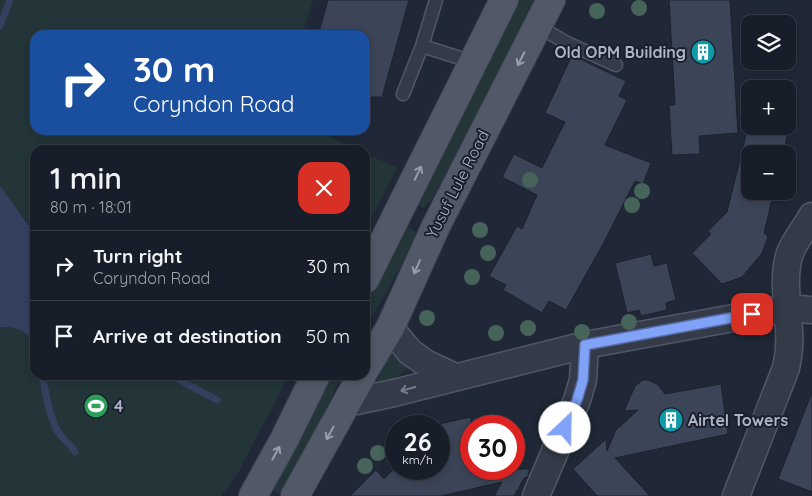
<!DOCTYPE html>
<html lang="en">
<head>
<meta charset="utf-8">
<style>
  :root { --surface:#181e29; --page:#252b35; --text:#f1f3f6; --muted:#9fa2a8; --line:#363c46 }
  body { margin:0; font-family:Quicksand,sans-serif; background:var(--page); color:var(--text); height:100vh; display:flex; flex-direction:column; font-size:19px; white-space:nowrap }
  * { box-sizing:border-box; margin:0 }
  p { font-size:16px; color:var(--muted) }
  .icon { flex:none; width:28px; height:28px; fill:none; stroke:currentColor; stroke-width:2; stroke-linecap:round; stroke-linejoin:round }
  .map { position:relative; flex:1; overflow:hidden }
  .sheet { position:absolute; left:30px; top:145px; width:340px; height:235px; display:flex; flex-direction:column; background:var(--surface); border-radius:15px; box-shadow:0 2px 8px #0003,0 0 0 1px var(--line) }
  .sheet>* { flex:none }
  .top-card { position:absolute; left:30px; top:30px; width:340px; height:105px; border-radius:15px; box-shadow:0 2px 8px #0003,0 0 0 1px var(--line); background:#1a4fa0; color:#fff; overflow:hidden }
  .buttons { position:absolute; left:741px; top:15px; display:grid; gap:10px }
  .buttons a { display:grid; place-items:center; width:55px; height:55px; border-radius:10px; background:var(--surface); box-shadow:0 2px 8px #0003,0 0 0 1px var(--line); font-size:25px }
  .speed { position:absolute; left:385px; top:415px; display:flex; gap:10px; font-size:25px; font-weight:700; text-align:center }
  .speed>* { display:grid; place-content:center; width:65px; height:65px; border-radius:50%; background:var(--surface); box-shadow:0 2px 8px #0003,0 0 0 1px var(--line); line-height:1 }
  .speed small { font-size:12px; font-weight:400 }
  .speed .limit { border:8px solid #d22; background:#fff; color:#111 }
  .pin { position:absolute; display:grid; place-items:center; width:42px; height:42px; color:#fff; margin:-21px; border-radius:10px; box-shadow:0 2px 8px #0006 }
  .me { position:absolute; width:55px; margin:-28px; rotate:24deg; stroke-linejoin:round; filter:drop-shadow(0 0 4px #0008) }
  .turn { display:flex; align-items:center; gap:18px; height:105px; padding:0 20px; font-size:22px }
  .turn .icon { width:65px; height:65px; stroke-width:2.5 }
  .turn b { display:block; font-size:35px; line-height:42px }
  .round { display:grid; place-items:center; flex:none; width:52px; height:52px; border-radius:15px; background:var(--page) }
  .overview { display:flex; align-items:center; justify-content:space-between; height:85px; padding:0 20px }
  h1 { font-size:30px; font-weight:600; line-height:38px }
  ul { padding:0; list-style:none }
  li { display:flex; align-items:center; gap:15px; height:70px; padding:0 20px; border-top:1px solid var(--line) }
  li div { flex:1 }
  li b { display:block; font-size:19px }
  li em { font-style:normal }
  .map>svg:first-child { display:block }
  .green { fill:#233539 }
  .water { fill:#33415f }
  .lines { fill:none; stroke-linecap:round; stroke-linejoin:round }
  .stream { stroke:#33415f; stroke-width:7 }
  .building { fill:#3c4558; stroke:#1b212e }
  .service-casing { stroke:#515766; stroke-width:15 }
  .minor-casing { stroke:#515766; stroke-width:29 }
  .primary-casing { stroke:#3d4351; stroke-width:30 }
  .service { stroke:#343a48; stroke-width:12 }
  .minor { stroke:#343a48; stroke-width:26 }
  .primary { stroke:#515968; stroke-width:28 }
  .tree { fill:#466459 }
  .oneway { stroke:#979dae }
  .oneway2 { stroke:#777d8d }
  .route-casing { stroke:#5369a1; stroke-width:12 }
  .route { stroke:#80a2f7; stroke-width:9 }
  .labels { text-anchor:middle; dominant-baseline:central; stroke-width:4; stroke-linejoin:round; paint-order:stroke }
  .poi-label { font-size:16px; font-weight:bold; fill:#aeb4c5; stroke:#191f2c; text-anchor:start }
  .street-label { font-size:16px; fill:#aeb4c5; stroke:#191f2c }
</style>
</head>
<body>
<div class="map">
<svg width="812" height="496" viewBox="0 0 812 496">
  <rect width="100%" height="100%" fill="#202837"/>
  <path class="green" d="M0,0H313L302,35H35V130H314L358,150H35V375H289L239,471L221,496H0Z
    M515,0H534L489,91L433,198L424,208L416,205Z
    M365,153L397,168L365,230Z
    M410,227L416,233L403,262L365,329V300L401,231Z
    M390,352L408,368L392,380L376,382Z
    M326,375H342L288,488L279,494L268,488Z"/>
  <path class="water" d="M0,186L35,235V344C25,329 17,327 0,327Z"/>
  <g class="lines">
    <path class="stream" d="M0,26L10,0
      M42,375C46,393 48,413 57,430C62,439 69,442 75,452
      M170,375L217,400"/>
  </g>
  <path class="building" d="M328,0H409L382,97H365V35H318Z
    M669,0H730L738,133L699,136L700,154L672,155L669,105H675Z
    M572,55L626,81L619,96L627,100L605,145L651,163L643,184L635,181L603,244L566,310L549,301L542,313L503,290L506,285L489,276L517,226L522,229L537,195L502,177L514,154L542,168L565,122L545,113Z
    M788,130L784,154H750V191H774L764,233L768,237L762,253L742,277L722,284L692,253L711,234L708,231L727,212L747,131Z
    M651,254L654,266L667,263L676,300L666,303L667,310L641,316L639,310L627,313L615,263Z
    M643,380H648L657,384L665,394L721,384L728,434L615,458L650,496H597L573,469L606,439L607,451L616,430L638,410L624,411L635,386Z
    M811,395H812V492L778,479Z
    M471,417V469H530L528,473V477H525L514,496H494L502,482L441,496H350L376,470L384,479L394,469H439V424Z"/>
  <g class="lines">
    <defs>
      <path id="service" d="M538,26L565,42L616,65
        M422,46L473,62
        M403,94L422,46L436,0"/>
      <path id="minor" d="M390,328L410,352L427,364L455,377
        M347,403L394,393L585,345L788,308L812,310
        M536,496L577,400L583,380L585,345
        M736,496L786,368C789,355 790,342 789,329C788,304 782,277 790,253C794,242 806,227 812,216"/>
      <path id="primary" d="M365,279L504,0
        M365,369L390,328L436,226L551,0
        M253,496L284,440L316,375
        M295,496L362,375"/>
    </defs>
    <use href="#service" class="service-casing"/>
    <use href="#minor" class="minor-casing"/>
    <use href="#primary" class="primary-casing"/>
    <use href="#service" class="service"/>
    <use href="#minor" class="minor"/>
    <use href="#primary" class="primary"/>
  </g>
  <g class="tree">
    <circle cx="639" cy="8" r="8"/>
    <circle cx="597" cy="11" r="8"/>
    <circle cx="530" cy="180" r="8"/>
    <circle cx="642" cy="191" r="8"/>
    <circle cx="632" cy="205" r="8"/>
    <circle cx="480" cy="230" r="8"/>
    <circle cx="488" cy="253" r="8"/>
    <circle cx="472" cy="277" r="8"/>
    <circle cx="427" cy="318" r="8"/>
    <circle cx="629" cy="322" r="8"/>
    <circle cx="528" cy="328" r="8"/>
    <circle cx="582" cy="332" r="8"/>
    <circle cx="496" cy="333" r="8"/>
    <circle cx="378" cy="453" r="8"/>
    <circle cx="365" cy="466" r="8"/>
  </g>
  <defs><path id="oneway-shaft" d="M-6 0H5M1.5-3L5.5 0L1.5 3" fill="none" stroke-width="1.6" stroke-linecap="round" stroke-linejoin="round" transform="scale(1.25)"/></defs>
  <g class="oneway">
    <use href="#oneway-shaft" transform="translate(521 59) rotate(117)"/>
    <use href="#oneway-shaft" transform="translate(418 173) rotate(-64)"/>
    <use href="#oneway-shaft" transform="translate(417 267) rotate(114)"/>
    <use href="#oneway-shaft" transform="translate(330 433) rotate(119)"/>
    <use href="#oneway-shaft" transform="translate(276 453) rotate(-61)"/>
  </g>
  <use class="oneway2" href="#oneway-shaft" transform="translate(408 389) rotate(165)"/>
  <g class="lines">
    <defs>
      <path id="route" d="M565,428L577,400L583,380L585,345L752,314"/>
    </defs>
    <use href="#route" class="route-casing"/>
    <use href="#route" class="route"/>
  </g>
  <defs>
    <symbol id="building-disc" viewBox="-11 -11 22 22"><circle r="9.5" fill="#0f9aa8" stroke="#191f2c"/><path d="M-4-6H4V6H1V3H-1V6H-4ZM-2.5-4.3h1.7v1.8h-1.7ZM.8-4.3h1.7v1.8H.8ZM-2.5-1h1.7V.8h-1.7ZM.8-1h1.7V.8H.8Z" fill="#fff"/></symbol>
    <symbol id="stadium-disc" viewBox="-11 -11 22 22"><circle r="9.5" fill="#2e9e5b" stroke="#191f2c"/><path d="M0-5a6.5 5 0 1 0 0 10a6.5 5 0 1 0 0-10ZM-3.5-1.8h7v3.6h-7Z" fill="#fff"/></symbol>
  </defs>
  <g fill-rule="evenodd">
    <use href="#building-disc" x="689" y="38" width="28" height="28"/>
    <use href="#stadium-disc" x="82" y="392" width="28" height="28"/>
    <use href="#building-disc" x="657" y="406" width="28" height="28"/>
  </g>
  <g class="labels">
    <g class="poi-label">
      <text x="686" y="52" text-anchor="end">Old OPM Building</text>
      <text x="114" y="406">4</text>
      <text x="688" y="420">Airtel Towers</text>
    </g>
    <g class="street-label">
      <text transform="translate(457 184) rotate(-63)">Yusuf Lule Road</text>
    </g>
  </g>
</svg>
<div class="buttons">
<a><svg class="icon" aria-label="layers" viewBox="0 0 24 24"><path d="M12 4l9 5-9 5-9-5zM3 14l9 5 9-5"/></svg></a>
<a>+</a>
<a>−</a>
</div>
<div class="speed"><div>26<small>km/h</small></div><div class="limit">30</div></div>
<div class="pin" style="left:752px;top:314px;background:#d93025"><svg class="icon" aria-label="arrive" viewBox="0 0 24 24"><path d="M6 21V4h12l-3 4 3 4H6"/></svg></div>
<svg class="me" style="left:565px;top:428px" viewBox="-20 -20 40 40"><circle r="19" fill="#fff"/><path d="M0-13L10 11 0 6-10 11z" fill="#80a2f7"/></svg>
<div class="top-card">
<div class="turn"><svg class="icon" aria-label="right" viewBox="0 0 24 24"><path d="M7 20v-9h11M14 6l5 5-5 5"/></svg><div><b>30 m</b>Coryndon Road</div></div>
</div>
<section class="sheet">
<div class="overview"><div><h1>1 min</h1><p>80 m · 18:01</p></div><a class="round" style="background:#d93025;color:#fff"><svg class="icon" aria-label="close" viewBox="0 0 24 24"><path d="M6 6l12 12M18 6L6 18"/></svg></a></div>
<ul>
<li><svg class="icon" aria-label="right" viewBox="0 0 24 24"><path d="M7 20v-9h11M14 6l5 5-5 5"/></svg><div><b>Turn right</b><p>Coryndon Road</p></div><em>30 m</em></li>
<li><svg class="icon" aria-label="arrive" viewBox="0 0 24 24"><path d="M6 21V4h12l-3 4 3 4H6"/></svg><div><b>Arrive at destination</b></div><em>50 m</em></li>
</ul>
</section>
</div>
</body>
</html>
